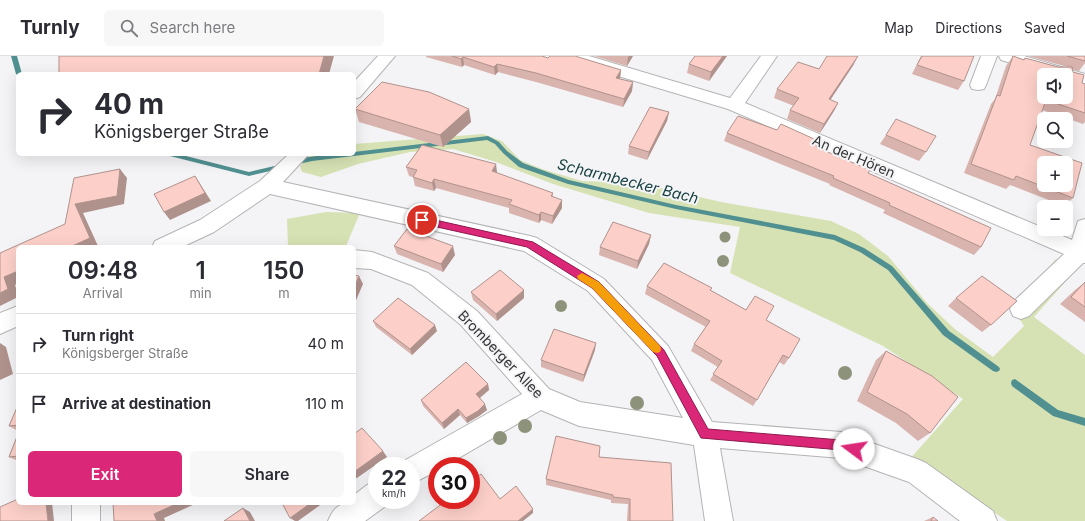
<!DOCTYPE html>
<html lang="en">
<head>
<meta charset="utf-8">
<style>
  :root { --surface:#fff; --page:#f7f7f7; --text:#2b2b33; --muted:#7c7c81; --line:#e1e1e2; --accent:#db2777 }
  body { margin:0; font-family:Inter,sans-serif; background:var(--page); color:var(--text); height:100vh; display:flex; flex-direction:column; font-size:15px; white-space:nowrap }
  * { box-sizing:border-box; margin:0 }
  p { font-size:13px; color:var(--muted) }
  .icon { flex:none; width:22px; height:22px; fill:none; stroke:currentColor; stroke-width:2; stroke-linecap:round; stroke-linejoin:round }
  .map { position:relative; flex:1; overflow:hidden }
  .panel { position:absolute; left:16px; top:189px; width:340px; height:260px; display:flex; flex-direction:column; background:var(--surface); border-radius:6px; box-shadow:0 4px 16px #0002 }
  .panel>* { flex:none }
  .guide { position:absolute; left:16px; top:16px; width:340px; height:84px; border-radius:6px; box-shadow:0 4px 16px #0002; background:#fff; color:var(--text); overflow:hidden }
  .fabs { position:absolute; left:1037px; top:12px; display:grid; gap:8px }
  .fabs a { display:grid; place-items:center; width:36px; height:36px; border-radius:6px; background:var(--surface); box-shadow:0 4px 16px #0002; font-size:20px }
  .speed { position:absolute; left:368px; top:401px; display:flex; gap:8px; font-size:20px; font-weight:700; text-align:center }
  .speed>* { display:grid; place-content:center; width:52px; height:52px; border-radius:50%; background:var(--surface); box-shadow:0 4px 16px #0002; line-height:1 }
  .speed small { font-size:10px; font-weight:400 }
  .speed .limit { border:6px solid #d22; background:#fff; color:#111 }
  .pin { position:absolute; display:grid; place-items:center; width:34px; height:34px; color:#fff; margin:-17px; border:2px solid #fff; border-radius:50%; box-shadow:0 1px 4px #0007 }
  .me { position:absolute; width:44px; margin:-22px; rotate:284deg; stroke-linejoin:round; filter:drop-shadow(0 0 3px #0008) }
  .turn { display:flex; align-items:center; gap:14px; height:84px; padding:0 12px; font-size:18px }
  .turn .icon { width:52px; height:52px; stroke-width:2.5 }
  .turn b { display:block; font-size:28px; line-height:34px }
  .eta { display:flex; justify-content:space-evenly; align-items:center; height:68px; text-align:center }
  .eta b { font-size:24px; font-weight:600; line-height:28px }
  .cta { display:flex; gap:8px; margin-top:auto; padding:8px 12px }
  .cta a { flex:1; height:46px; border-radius:6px; background:var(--accent); color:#fff; font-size:16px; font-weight:600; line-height:46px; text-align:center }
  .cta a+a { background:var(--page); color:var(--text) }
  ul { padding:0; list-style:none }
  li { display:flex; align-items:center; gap:12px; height:60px; padding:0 12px; border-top:1px solid var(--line) }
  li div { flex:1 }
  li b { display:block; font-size:15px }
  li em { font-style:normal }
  header { display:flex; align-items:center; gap:24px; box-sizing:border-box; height:56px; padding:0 20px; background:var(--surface); border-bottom:1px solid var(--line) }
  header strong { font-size:19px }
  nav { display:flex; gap:22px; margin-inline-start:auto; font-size:14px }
  .search { width:280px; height:36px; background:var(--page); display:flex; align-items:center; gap:10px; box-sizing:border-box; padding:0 14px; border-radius:6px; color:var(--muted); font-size:15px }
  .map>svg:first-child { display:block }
  .green { fill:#d6e2b3 }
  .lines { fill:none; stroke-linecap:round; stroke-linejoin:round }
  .stream { fill:#519091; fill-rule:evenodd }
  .minor-casing { stroke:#b4b4b6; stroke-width:2 }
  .minor { fill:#fff; fill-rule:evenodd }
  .tree { fill:#8d937a }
  .wall { fill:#d9b3ad }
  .shaded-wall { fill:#b0928d }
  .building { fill:#fcd0c9; stroke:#b0928d; fill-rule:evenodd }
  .route { fill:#db2777; stroke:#8e194d }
  .slow { fill:#f59e0b }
  .labels { text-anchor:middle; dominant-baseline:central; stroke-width:4; stroke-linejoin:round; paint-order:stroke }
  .street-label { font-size:14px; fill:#343435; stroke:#f4f4f7 }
  .water-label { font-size:15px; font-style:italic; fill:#164041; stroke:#f4f4f7 }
</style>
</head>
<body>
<header>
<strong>Turnly</strong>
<div class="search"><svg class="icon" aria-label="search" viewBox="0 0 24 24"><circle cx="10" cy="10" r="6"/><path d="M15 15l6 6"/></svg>Search here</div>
<nav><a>Map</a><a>Directions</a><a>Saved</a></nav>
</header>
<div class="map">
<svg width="1085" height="465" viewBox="0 0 1085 465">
  <rect width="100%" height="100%" fill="#f4f4f7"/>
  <path class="green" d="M483,78L502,85L520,104L542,113L582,125L640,127L721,146L831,165L859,178L888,200L927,247L956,274L993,301L1024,270L1013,253L1056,203L1076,214L1034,261L1085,299V465H1007L942,421L909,404L963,343L883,290L730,217L740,171L649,157L553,128L493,105L453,93L410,96L358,108L321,121L302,116L300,110L312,98H354V88Z
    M326,156L360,157L346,190L288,191L287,163Z"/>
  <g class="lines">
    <path class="stream" d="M11,0H17L22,18H18V19L16,18Z
      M488,80L499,86L507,95L523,107L569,124L676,149L835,179L864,192L892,210L949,275L999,311L1000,313L999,315L996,316L993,315L943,279L888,214L860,196L834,184L676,153L568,128L519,111L503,97L495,88L487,84L312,105L294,109L291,107C301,99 340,98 354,98V96Z
      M167,98H178L249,116L283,108L286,110L283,112L249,120L170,100Z
      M1015,323L1058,354L1085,362V370L1053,360L1012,330L1011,327L1012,324Z"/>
    <defs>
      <path id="minor" d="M378,0H395L360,41L354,43V26Z
        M563,0H589L730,42L761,0H777L745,47L1072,184L1078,165L1085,163V207H1083L1029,260L1021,263L1013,260L1010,253L1013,246L1064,198L728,53L565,4Z
        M981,0H997L986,29L984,33L978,34L972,33L970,29Z
        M999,0H1024L1085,18V29L1066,24V19H1051L1001,4Z
        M289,98H309L283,126L530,180L537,182L604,223L668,290L712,366L841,376L917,403L926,407L993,455L997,465H960L909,426L841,402L720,392L733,465H705L694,389L579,370L541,354L445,410H437V415L411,428V410H400L402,406L522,338L461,269L412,229L371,213L354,212V194L372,196L428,217L477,255L549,333L580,346L683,362L652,304L588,235L524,195L270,138L214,176L182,191H152L155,185L200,164L260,125Z
        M18,250V270L0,278V257Z
        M377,425V444H388L387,449L365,465H328C334,451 339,447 354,447V439L367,429Z
        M72,447H100V465H72Z"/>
    </defs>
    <use href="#minor" class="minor-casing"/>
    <use href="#minor" class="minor"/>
  </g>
  <g class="tree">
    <circle cx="725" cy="181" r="5.5"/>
    <circle cx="723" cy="205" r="6"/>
    <circle cx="561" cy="250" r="6"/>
    <circle cx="845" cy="317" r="7"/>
    <circle cx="637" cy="347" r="7"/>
    <circle cx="525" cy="370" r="7"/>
    <circle cx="500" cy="382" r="7"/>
  </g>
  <path class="wall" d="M426,0H542L548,2L621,14L620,23L633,26L632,35L623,51L536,26L498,16L495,19L464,9L462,11L426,1Z
    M594,0H633L627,10Z
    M695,0H727L709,25L687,17L689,8Z
    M921,0H974L964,25L958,34L912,18Z
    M1013,0L1024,4L1025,2L1058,11H1068L1028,0H1085V7L1079,15L1072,13L1073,16L1082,27L1085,28V66L1083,68L1042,54L1030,89L1073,142L1064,150L1010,129L1006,133L964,117L991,48L995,43L1006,10Z
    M854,8L830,44L838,47L834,55L820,77L787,63L790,54L794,50L774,42L777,33L819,13Z
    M355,53H469L471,66L443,91L359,66Z
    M669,56L667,65L647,104L628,98L629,90Z
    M777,74L814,83L812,88L816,91L868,117L981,191L974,199L883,157L885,154L829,129L830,128L724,85L727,77Z
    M886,79L926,96L919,105L880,88Z
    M406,111L497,116L496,117L553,137V140L562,152L552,168L541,164L539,167L509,157V152L436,132L434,135L415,130L413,121L409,120Z
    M651,179L649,188L637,213L599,199L600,191Z
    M394,190L455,199L443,216L397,198Z
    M1085,226V266L1060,248L1075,234Z
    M647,230L712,232L710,235L766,264L789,302L784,309L779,306L757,344L753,350L710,324L718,311L691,295L694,288L706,271L645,238Z
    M471,236L524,242L497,265L473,244Z
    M956,242L991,269L982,276L948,250Z
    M373,265L437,275L412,299L376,271Z
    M595,294L583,326L541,311V304Z
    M886,295L930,377L918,385L896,367L857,345L876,304Z
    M488,328L489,334L480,342L487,354L479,360L467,367L460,359L444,373L423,350L421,344Z
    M18,349V375L9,370Z
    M18,378V405L9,401Z
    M599,401L673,465H627L628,448L611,447V444L546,429V423Z
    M933,461L938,465H924Z"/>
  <path class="shaded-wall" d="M324,0H334L329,18H319Z
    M629,0H633L627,10L628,1Z
    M723,0H727L709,25L711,16Z
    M858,0L854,8L825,52L829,43Z
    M463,1L464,9L462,11L461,3Z
    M497,8L498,16L495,19L494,11Z
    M621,14L620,22L615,30L616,22Z
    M633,26L632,35L623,51L624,43Z
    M838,47L834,55L820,77L824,68Z
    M469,53L471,66L443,91L440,79Z
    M669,56L667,65L647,104L649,96Z
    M496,108L497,116L493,124L492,115Z
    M120,113L127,122L124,148L83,157L98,190L96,191H70L75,148Z
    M195,120L211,145L170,164L164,156Z
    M434,123L436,132L434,135L432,127Z
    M562,144V152L552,168L553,160Z
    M541,156V164L539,167V159Z
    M651,179L649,188L637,213L638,205Z
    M453,190L455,199L443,216L441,208Z
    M18,215V227L15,229L18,238V241L0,250V237L4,221Z
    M359,220L363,228L354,249V232Z
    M524,234V242L497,265L496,258Z
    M435,269L437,275L412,299L410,293Z
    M0,287L6,291L13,318L0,324Z
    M596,287L595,294L583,326L584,319Z
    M488,328L489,334L477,344L476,338Z
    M485,348L487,354L479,360L467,367L466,362Z
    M458,353L460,359L444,373L442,367Z
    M383,395L387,401L354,424V416Z
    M46,447H52L54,465H48Z
    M178,447H195V448L164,462L165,465H157L154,458Z
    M311,447H323L298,465H295L290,462Z
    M243,452L250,456L255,465H250Z
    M533,453V457L523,465H518Z"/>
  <path class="building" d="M59,0H324L319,18H59Z
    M452,0H542L548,2L550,0H575L621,14L616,22L633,26L624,43L536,17L497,8L494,11L463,1L461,3Z
    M695,0H723L711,16L689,8Z
    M827,0H858L829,43L838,47L824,68L790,54L799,42L777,33L798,6L819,13Z
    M922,0H974L964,25L917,9Z
    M1013,0L1024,4L1025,2L1058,11H1072L1073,16L1084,19L1082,27L1085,28V57L1046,44L1030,89L1082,107L1073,142L1016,120L1014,124L971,108L997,39L1000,40ZM1044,19H1066V41H1044ZM1044,107H1066V129H1044Z
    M1067,0H1085V5Z
    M382,26L429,36L469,53L440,79L355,53Z
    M650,51L669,56L649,96L629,90Z
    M738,60L777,74L781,68L814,83L811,87L817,89L816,91L870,114L868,117L991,172L981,191L889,149L890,147L833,122L834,120L727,77Z
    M896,63L936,80L926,96L886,79Z
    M422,89L496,108L492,115L553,137L551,140L562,144L553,160L541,156L539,159L509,148L512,144L434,123L432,127L413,121L417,114L406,111Z
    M120,113L117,140L75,148L90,182L70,191H18V215L4,221L8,233L0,237V197L65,168L74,122Z
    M195,120L205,137L164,156L154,138Z
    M613,166L651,179L638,205L600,191Z
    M407,173L453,190L441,208L394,190Z
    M664,207L712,232L710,234L746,254L755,240L774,250L766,264L800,283L789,302L783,299L757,344L713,318L722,305L694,288L710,265L647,230Z
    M500,214L524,234L496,258L471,236Z
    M354,219L359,220L354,232Z
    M982,220L1017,245L991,269L956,242Z
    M1085,226V251L1071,241Z
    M398,242L435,269L410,293L373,265Z
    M554,273L596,287L584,319L541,304Z
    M886,295L932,320L958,341L930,377L907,358L867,336Z
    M466,306L488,328L476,338L485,348L478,355L466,362L458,353L442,367L421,344Z
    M18,349V369L9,370Z
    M362,372L383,395L354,416V378Z
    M18,378V400L9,401Z
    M556,380L600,390L599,401L671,407L673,465H630V443L613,441V439L546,423Z
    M481,418L500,443L516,430L533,453L518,465H419L447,444H471V425Z
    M18,443V447H46L48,465H0V451Z
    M113,447H178L154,458L157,465H114Z
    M282,447H311L290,462Z
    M243,452L250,465H224Z
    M933,461L938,465H931Z"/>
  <path class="route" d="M422,161L533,186L599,226L664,294L708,373L841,384L857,390L859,393L857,397L854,399L841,394L701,382L657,300L592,232L527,191L419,167L417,164L419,162Z"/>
  <path class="slow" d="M582,217L599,226L660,290L661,293L660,296L657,297L653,296L592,232L578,223L577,220Z"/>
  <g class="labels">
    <g class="street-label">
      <text transform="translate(854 100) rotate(23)">An der Hören</text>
      <text transform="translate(501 298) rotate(46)">Bromberger Allee</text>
    </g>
    <g class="water-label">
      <text transform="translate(628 125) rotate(14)">Scharmbecker Bach</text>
    </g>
  </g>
</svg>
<div class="fabs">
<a><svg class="icon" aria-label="sound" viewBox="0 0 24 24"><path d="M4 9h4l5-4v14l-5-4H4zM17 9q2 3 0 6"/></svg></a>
<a><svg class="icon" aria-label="search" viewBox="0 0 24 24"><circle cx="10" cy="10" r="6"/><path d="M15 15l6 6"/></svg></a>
<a>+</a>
<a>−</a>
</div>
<div class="speed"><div>22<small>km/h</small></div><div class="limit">30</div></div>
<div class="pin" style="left:422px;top:164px;background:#d93025"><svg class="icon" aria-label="arrive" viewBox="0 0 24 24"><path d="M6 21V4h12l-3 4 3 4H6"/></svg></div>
<svg class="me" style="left:854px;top:393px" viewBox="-20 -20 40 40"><circle r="19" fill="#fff"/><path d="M0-13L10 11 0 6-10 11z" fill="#db2777"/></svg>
<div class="guide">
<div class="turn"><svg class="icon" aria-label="right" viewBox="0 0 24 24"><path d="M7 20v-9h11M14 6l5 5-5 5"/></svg><div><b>40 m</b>Königsberger Straße</div></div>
</div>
<section class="panel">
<div class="eta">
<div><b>09:48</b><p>Arrival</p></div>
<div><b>1</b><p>min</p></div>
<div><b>150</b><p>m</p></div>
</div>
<ul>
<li><svg class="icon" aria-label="right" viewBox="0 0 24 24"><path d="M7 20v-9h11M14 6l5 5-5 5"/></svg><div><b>Turn right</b><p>Königsberger Straße</p></div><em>40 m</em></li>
<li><svg class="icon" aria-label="arrive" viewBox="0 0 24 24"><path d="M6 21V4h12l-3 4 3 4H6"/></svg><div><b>Arrive at destination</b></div><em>110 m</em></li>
</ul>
<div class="cta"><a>Exit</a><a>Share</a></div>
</section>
</div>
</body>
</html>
